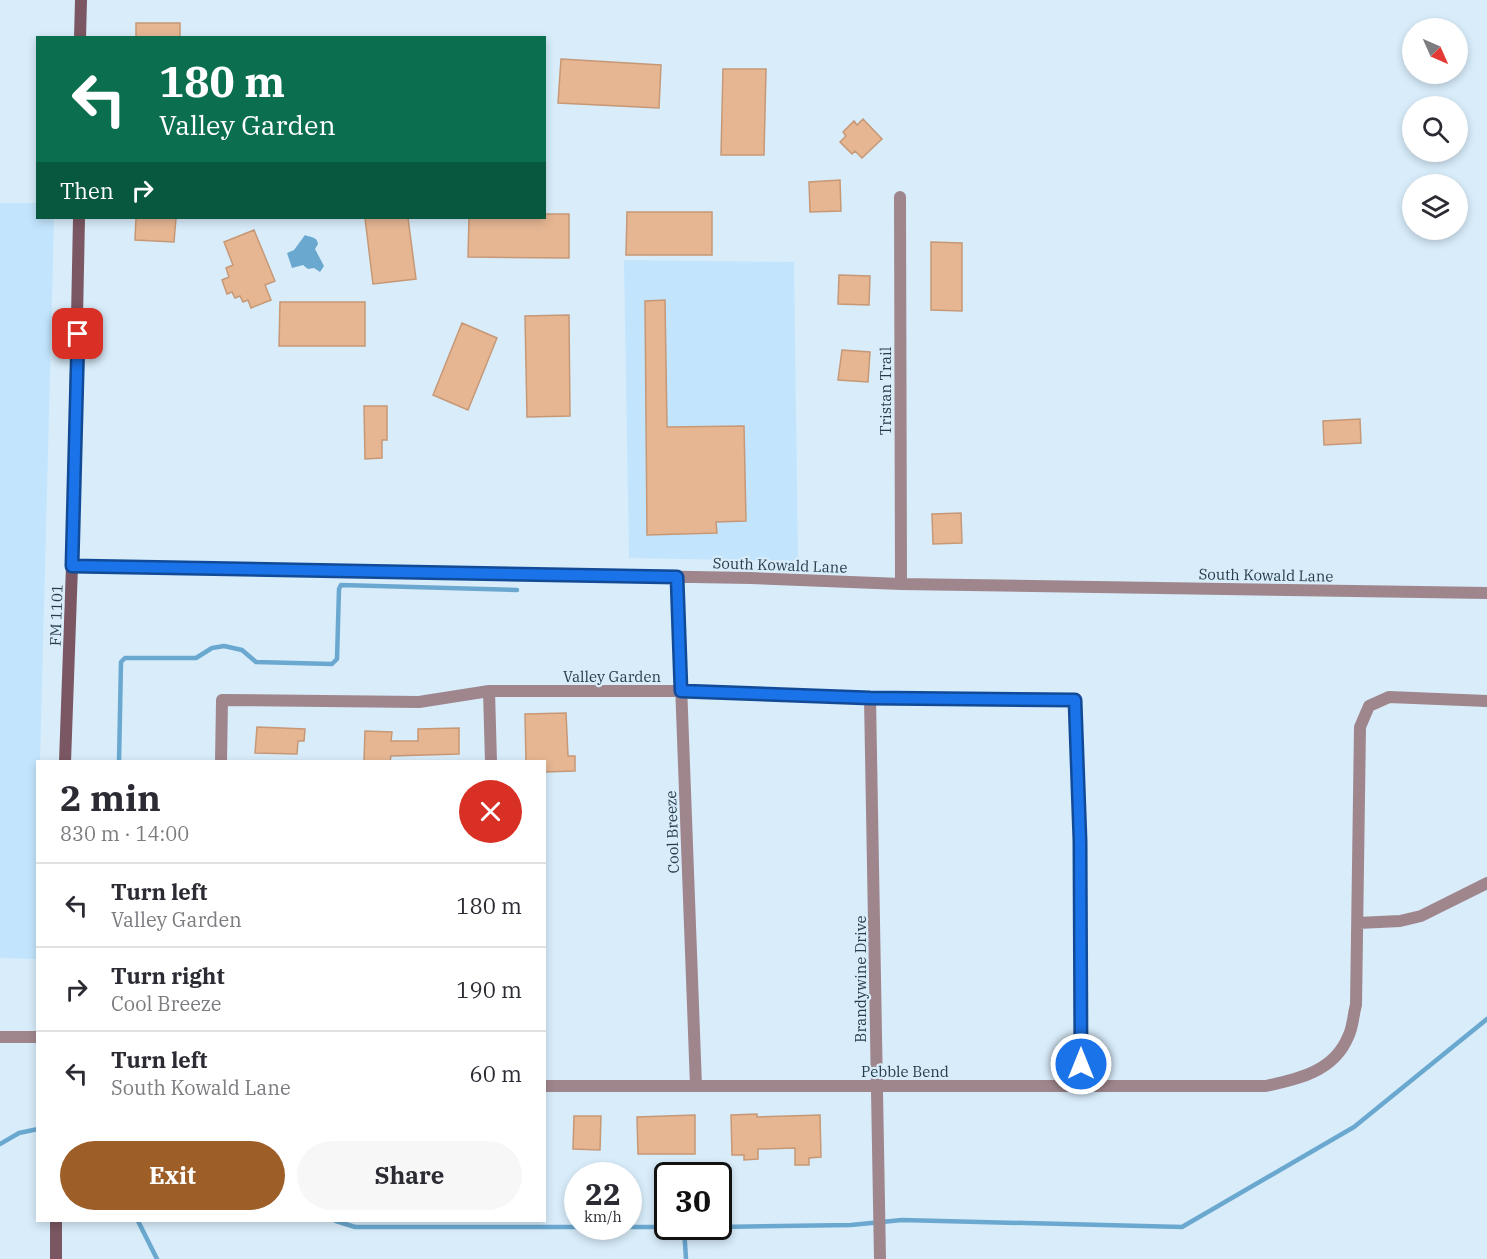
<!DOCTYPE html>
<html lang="en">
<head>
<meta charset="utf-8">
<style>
  :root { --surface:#fff; --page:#f7f7f7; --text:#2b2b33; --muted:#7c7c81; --line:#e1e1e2; --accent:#9e5e27 }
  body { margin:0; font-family:"IBM Plex Serif",serif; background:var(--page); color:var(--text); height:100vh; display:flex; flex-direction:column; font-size:22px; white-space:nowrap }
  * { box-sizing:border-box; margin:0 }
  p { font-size:20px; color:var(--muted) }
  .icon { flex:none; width:33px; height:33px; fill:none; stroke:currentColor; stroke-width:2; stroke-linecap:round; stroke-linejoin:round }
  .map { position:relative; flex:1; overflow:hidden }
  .sheet { position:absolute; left:36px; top:760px; width:510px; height:462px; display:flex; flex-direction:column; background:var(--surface); border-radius:0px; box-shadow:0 3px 9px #0003 }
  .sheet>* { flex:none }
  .hud { position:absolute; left:36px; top:36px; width:510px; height:183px; border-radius:0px; box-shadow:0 3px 9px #0003; background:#0b6e4f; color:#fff; overflow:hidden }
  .needle { width:39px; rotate:135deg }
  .fabs { position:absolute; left:1402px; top:18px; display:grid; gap:12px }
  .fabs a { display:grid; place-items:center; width:66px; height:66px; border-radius:50%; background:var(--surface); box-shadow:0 3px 9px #0003; font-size:30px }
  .speed { position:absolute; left:564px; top:1162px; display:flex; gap:12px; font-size:30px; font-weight:700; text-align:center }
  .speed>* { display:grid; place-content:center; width:78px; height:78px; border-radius:50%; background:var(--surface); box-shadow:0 3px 9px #0003; line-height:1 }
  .speed small { font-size:15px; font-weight:400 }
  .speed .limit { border:3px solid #111; border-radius:9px; background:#fff; color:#111 }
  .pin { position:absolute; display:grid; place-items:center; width:51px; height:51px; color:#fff; margin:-26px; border-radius:12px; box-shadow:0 3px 9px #0006 }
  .me { position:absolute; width:66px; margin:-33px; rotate:0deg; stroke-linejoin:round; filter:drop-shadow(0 0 4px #0008) }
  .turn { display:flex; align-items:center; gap:21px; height:126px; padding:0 24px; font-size:27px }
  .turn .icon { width:78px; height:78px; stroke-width:2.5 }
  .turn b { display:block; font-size:42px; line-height:51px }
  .then { display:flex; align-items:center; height:57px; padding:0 24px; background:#0003; gap:12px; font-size:22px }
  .round { display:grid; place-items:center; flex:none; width:63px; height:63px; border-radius:32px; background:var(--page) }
  .summary { display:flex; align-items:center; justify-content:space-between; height:102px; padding:0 24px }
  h1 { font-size:36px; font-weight:800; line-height:45px }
  .button { display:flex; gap:12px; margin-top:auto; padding:12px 24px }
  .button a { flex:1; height:69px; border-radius:36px; background:var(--accent); color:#fff; font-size:24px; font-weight:800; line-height:69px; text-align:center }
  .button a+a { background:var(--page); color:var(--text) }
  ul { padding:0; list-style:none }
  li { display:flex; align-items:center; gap:18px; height:84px; padding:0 24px; border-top:2px solid var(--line) }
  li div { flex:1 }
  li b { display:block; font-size:22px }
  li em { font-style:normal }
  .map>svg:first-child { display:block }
  .built { fill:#c2e5fd }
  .water { fill:#6aa8d0 }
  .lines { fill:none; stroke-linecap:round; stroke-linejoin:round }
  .stream { stroke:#6aa8d0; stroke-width:4.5 }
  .building { fill:#e6b693; stroke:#c69876; stroke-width:1.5 }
  .minor { stroke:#9f868d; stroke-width:12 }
  .secondary { stroke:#7a5762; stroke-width:12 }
  .route-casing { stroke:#114b97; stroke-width:15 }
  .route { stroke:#1a73e8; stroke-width:10 }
  .labels { text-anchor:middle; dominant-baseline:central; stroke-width:4.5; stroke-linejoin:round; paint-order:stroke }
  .street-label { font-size:15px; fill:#273d4b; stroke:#d8ecfa }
</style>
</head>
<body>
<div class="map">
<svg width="1487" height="1259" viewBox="0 0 1487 1259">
  <rect width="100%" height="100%" fill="#d8ecfa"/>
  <path class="built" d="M0,203H37L38,218H54L40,762H38L36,959L0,958Z
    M624,260L794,262L798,561L629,558Z"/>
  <path class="water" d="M305,235C311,238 317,236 318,244L315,249L324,266L320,272L314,268L308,269L303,265L292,268L287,253L294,250Z"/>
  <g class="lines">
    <path class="stream" d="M119,762L121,662L125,658H196L212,648L224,646L242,650L256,662L332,664L337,659L339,589L341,585L517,590
      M0,1144L19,1133L38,1129
      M138,1221L157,1259
      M336,1221L355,1227H717
      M718,1227L851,1225L902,1220L1182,1227L1354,1127L1487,1019
      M684,1228L686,1259"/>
  </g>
  <path class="building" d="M136,23H180V38H136Z
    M561,59L661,65L659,108L558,103Z
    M723,69H766L764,155H721Z
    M863,119L882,139L862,158L855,151L852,154L840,142L846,136L843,132L854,121L857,125Z
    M840,180L841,211L810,212L809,182Z
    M627,212H712V255H626Z
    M544,214H569V258L468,257L469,218H544Z
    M136,218H176L174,242L135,240Z
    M365,218H408L416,279L373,284Z
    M254,230L275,281L265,285L271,300L251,308L248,300L243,302L240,296L235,298L232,292L227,294L222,280L229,277L226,268L233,265L224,242Z
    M931,242L962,243V311L931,310Z
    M839,275L870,276L869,305L838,304Z
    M665,300L667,427L744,426L746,521L716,522L717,533L647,535L645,301Z
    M280,302H365V346H279Z
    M569,315L570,416L527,417L525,316Z
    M462,323L497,338L468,410L433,395Z
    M842,350L870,352L868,382L838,380Z
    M364,406H387V440H382V458L365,459Z
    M1360,419L1361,443L1324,445L1323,421Z
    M961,513L962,543L933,544L932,514Z
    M566,713L568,756H575V771L544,772V762H526L525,714Z
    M257,727L305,729L304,741H298L297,754L255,753Z
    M459,728V754L391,756L390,762H364L365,731L392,732L391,741H418V729Z
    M757,1114V1117L820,1115L821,1157L809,1158V1165H795V1148L758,1149V1159L744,1160V1155H732L731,1115Z
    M695,1115V1154H638L637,1117Z
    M574,1116H601L600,1150L573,1149Z"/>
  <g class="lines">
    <path class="minor" d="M900,197L901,584
      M72,566L750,578L901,584L1487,593
      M677,577L696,1086
      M489,691L491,762
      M870,698L880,1259
      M221,762L222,700L419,702L489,691H681L870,698L1075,700L1080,841L1081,1086
      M1358,923L1400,921L1421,916L1487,883
      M0,1037H38
      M544,1086H1266C1299,1079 1334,1071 1348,1037C1353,1028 1353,1015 1356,1005L1360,727L1369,706L1389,697L1487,701"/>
    <path class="secondary" d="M80,38L81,0
      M65,762L72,566L79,218
      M56,1259V1221"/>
  </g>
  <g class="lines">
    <defs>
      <path id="route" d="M78,334L72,566L677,577L681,691L870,698L1075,700L1080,841L1081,1064"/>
    </defs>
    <use href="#route" class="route-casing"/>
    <use href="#route" class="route"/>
  </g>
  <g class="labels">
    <g class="street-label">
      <text transform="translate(885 391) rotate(-90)">Tristan Trail</text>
      <text transform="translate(780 565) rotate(2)">South Kowald Lane</text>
      <text transform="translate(1266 575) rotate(1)">South Kowald Lane</text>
      <text transform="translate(56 615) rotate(-88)">FM 1101</text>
      <text x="612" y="676">Valley Garden</text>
      <text transform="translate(672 832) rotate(-92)">Cool Breeze</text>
      <text transform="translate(860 979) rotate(-90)">Brandywine Drive</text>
      <text x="905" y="1071">Pebble Bend</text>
    </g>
  </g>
</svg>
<div class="fabs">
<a><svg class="needle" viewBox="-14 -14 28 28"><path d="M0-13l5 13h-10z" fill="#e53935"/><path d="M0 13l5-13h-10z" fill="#7c7c81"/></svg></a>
<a><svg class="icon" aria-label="search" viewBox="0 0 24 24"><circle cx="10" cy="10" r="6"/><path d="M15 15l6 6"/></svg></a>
<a><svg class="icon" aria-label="layers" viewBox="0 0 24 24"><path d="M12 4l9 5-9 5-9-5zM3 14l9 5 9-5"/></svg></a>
</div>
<div class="speed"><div>22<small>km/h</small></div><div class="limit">30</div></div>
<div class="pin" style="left:78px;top:334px;background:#d93025"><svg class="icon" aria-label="arrive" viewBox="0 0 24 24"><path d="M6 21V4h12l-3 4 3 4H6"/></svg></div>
<svg class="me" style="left:1081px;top:1064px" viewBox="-20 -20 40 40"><circle r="17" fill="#1a73e8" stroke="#fff" stroke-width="3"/><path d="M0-11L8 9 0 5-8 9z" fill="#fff"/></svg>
<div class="hud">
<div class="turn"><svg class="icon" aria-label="left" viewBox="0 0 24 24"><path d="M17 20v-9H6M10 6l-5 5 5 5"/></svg><div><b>180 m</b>Valley Garden</div></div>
<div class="then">Then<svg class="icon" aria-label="right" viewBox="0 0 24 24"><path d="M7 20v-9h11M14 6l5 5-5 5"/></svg></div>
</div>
<section class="sheet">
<div class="summary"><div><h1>2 min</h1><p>830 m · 14:00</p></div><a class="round" style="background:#d93025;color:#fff"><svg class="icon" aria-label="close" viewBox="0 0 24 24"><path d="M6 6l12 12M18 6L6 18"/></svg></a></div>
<ul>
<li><svg class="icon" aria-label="left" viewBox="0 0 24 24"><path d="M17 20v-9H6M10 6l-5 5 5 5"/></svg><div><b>Turn left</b><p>Valley Garden</p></div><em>180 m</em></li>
<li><svg class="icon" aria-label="right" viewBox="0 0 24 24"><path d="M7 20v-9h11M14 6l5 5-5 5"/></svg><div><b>Turn right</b><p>Cool Breeze</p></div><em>190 m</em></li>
<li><svg class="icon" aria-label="left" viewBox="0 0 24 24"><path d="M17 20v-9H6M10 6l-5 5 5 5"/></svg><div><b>Turn left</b><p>South Kowald Lane</p></div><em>60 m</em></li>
</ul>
<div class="button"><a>Exit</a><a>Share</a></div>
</section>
</div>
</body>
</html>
